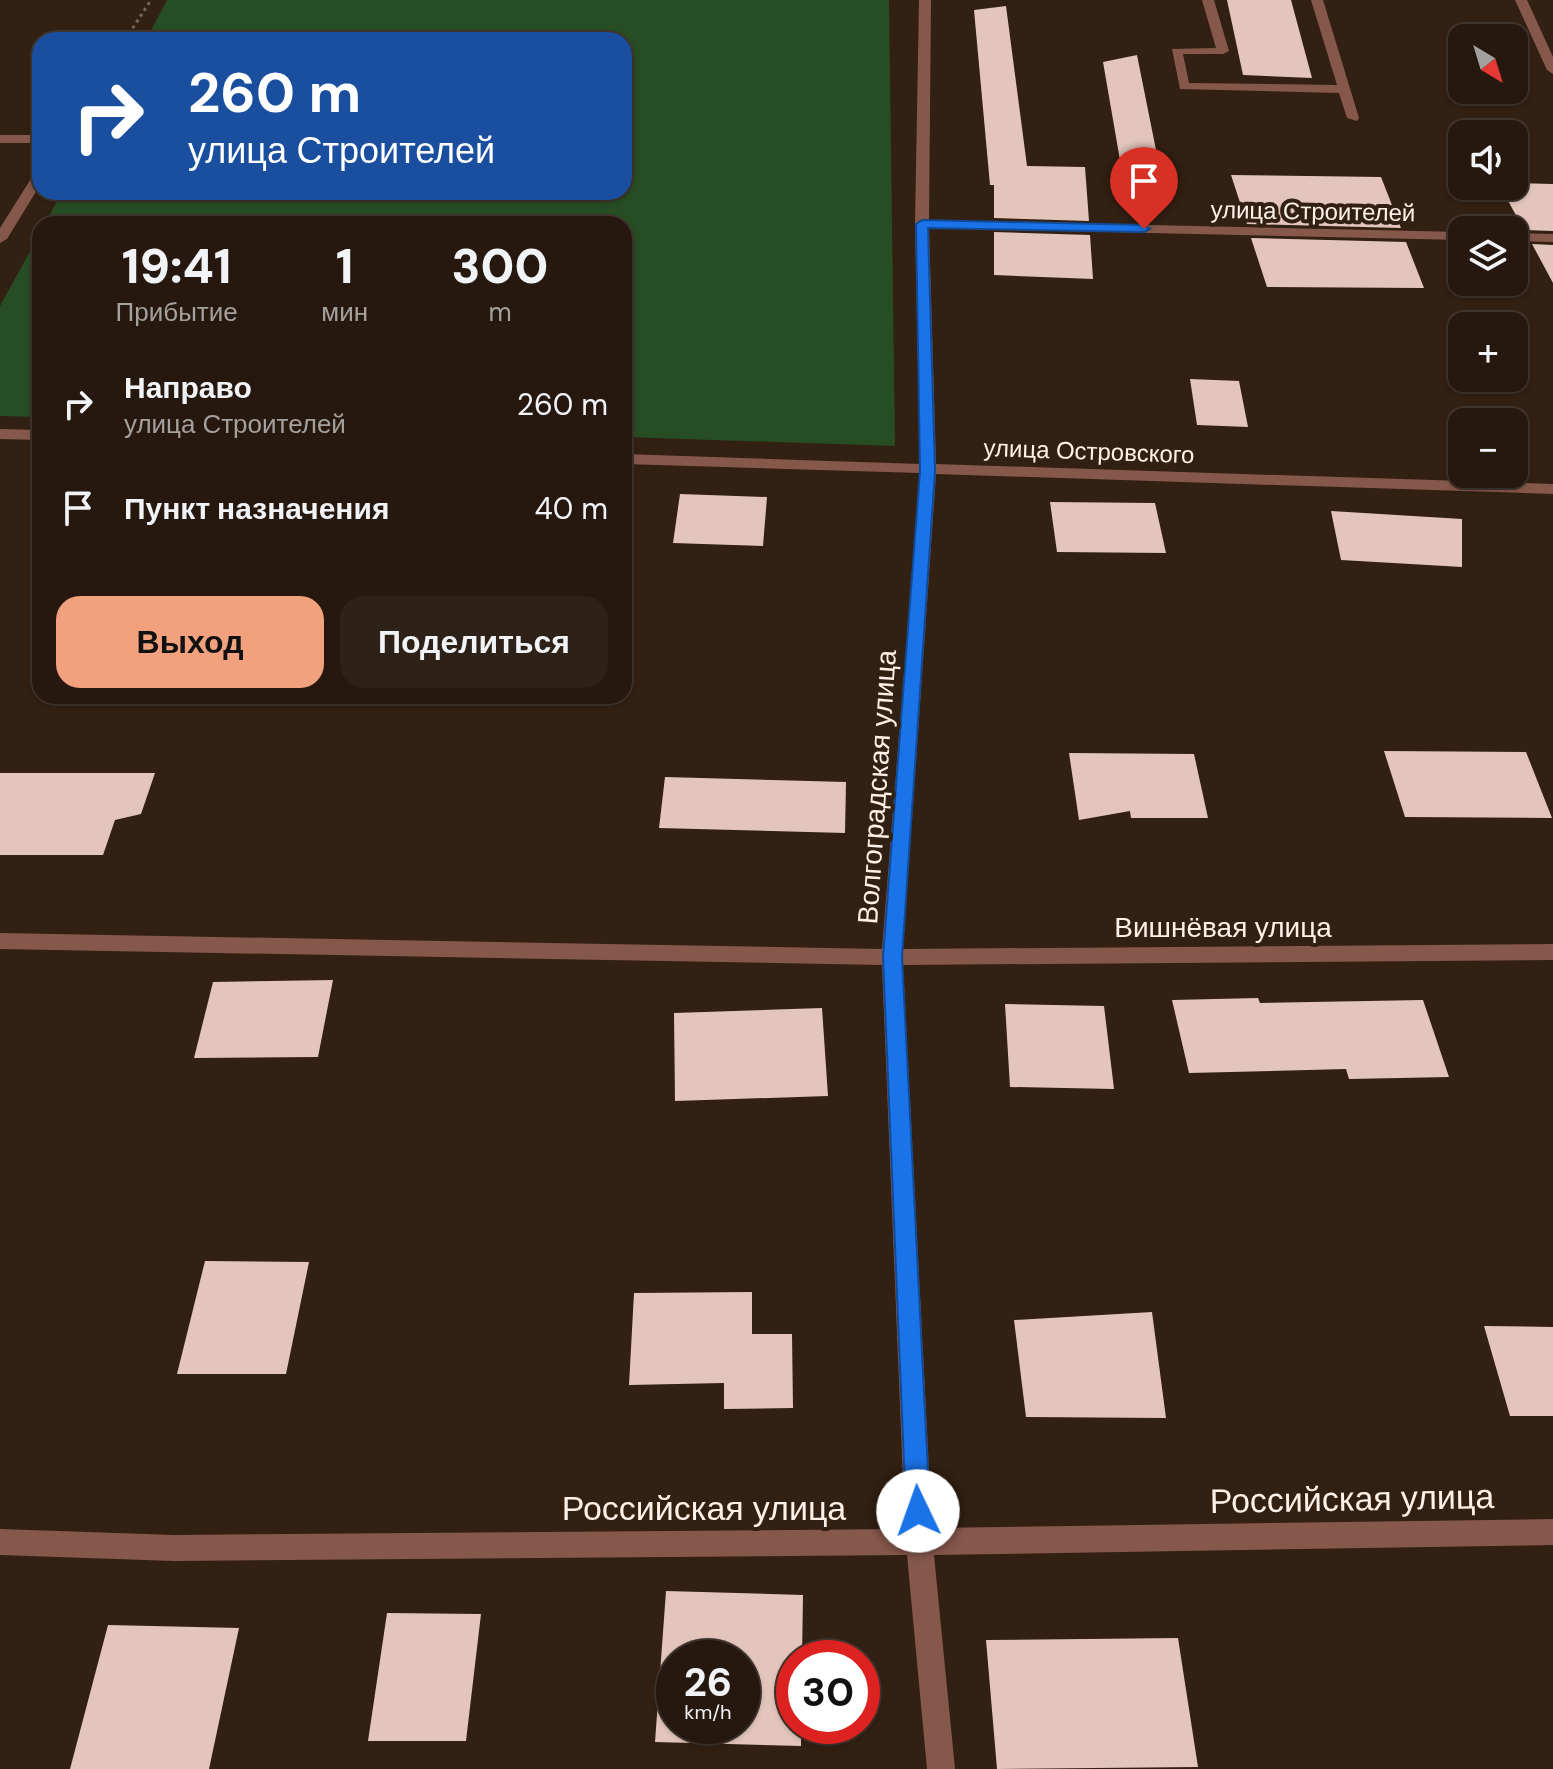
<!DOCTYPE html>
<html lang="ru">
<head>
<meta charset="utf-8">
<style>
  :root { --surface:#26180e; --page:#2e2117; --text:#f1f3f6; --muted:#a4a09e; --line:#42372e; --accent:#f1a17d }
  body { margin:0; font-family:"DM Sans",sans-serif; background:var(--page); color:var(--text); height:100vh; display:flex; flex-direction:column; font-size:30px; white-space:nowrap }
  * { box-sizing:border-box; margin:0 }
  p { font-size:26px; color:var(--muted) }
  .icon { flex:none; width:44px; height:44px; fill:none; stroke:currentColor; stroke-width:2; stroke-linecap:round; stroke-linejoin:round }
  .map { position:relative; flex:1; overflow:hidden }
  .details { position:absolute; left:32px; top:216px; width:600px; height:488px; display:flex; flex-direction:column; background:var(--surface); border-radius:24px; box-shadow:0 2px 6px #0004,0 0 0 2px var(--line) }
  .details>* { flex:none }
  .guide { position:absolute; left:32px; top:32px; width:600px; height:168px; border-radius:24px; box-shadow:0 2px 6px #0004,0 0 0 2px var(--line); background:#1a4fa0; color:#fff; overflow:hidden }
  .needle { width:52px; rotate:142deg }
  .buttons { position:absolute; left:1448px; top:24px; display:grid; gap:16px }
  .buttons a { display:grid; place-items:center; width:80px; height:80px; border-radius:16px; background:var(--surface); box-shadow:0 2px 6px #0004,0 0 0 2px var(--line); font-size:40px }
  .speed { position:absolute; left:656px; top:1640px; display:flex; gap:16px; font-size:40px; font-weight:700; text-align:center }
  .speed>* { display:grid; place-content:center; width:104px; height:104px; border-radius:50%; background:var(--surface); box-shadow:0 2px 6px #0004,0 0 0 2px var(--line); line-height:1 }
  .speed small { font-size:20px; font-weight:400 }
  .speed .limit { border:12px solid #d22; background:#fff; color:#111 }
  .pin { position:absolute; display:grid; place-items:center; width:68px; height:68px; color:#fff; margin:-82px -34px; border-radius:50% 50% 50% 0; rotate:-45deg; box-shadow:0 0 8px #0007 }
  .pin .icon { rotate:45deg }
  .me { position:absolute; width:88px; margin:-44px; rotate:357deg; stroke-linejoin:round; filter:drop-shadow(0 0 6px #0008) }
  .turn { display:flex; align-items:center; gap:28px; height:168px; padding:0 24px; font-size:36px }
  .turn .icon { width:104px; height:104px; stroke-width:2.5 }
  .turn b { display:block; font-size:56px; line-height:68px }
  .eta { display:flex; justify-content:space-evenly; align-items:center; height:136px; text-align:center }
  .eta b { font-size:48px; font-weight:800; line-height:56px }
  .button { display:flex; gap:16px; margin-top:auto; padding:16px 24px }
  .button a { flex:1; height:92px; border-radius:24px; background:var(--accent); color:#111; font-size:32px; font-weight:800; line-height:92px; text-align:center }
  .button a+a { background:var(--page); color:var(--text) }
  ul { padding:0; list-style:none }
  li { display:flex; align-items:center; gap:24px; height:104px; padding:0 24px }
  li div { flex:1 }
  li b { display:block; font-size:30px }
  li em { font-style:normal }
  .map>svg:first-child { display:block }
  .green { fill:#274d24 }
  .building { fill:#e3c5bc; fill-rule:evenodd }
  .lines { fill:none; stroke-linecap:round; stroke-linejoin:round }
  .path { stroke:#7a6a5e; stroke-width:3; stroke-dasharray:3 4; stroke-linecap:butt }
  .minor { fill:#86584c; fill-rule:evenodd }
  .route { fill:#1a73e8; stroke:#114b97; stroke-width:2 }
  .labels { text-anchor:middle; dominant-baseline:central; stroke-width:8; stroke-linejoin:round; paint-order:stroke }
  .far-street-label { font-size:24px; fill:#fef1e8; stroke:#322012 }
  .street-label { font-size:28px; fill:#fef1e8; stroke:#322012 }
  .near-street-label { font-size:34px; fill:#fef1e8; stroke:#322012 }
</style>
</head>
<body>
<div class="map">
<svg width="1553" height="1769" viewBox="0 0 1553 1769">
  <rect width="100%" height="100%" fill="#322012"/>
  <path class="green" d="M167,0H889L895,446L624,437V224H45L62,192H624V40H146Z
    M40,233V417L0,416V306Z"/>
  <path class="building" d="M1227,0H1291L1312,78L1243,75Z
    M1006,6L1027,166L1085,167L1089,221L994,218V185H990L974,10Z
    M1137,55L1164,190L1125,189L1103,62Z
    M1231,175L1381,177L1401,228L1247,224Z
    M1514,183L1553,184V231L1524,230L1500,186H1514Z
    M994,232L1090,235L1093,279L994,275Z
    M1251,238L1406,242L1424,288L1267,287Z
    M1532,244L1553,245V283Z
    M1190,379L1239,381L1248,427L1197,425Z
    M680,494L767,497L763,546L673,543Z
    M1050,502L1155,503L1166,553L1057,552Z
    M1331,511L1462,519V567L1341,560Z
    M1384,751L1526,752L1552,818L1405,817Z
    M1069,753L1194,754L1208,818H1131L1130,811L1079,820Z
    M0,773H155L141,814L115,820L103,855H0Z
    M665,777L846,782L845,833L659,828Z
    M333,980L318,1057L194,1058L213,982Z
    M1258,998L1260,1003L1423,1000L1449,1077L1349,1079L1346,1069L1189,1073L1172,1000Z
    M1005,1004L1104,1006L1114,1089L1010,1087Z
    M822,1008L828,1096L675,1101L674,1013Z
    M205,1261L309,1262L286,1374H177Z
    M752,1292V1334H792L793,1408L724,1409V1383L629,1385L634,1293Z
    M1152,1312L1166,1418L1026,1417L1014,1320Z
    M1484,1326L1553,1327V1416H1510Z
    M666,1591L803,1595L802,1658H794V1726H801V1746L655,1742ZM674,1658H742V1726H674Z
    M387,1613L481,1614L466,1741H368Z
    M108,1625L239,1628L209,1769H70Z
    M1178,1638L1198,1767L997,1769L986,1640Z"/>
  <g class="lines">
    <path class="path" d="M125,40L151,0"/>
    <path class="minor" d="M919,0H931L929,220L1462,232V240L929,228L936,464L1553,484V494L936,474L903,949L1553,944V960L903,965L932,1528L1553,1519V1545L934,1555L955,1769H927L907,1555L174,1561L0,1555V1529L174,1535L905,1529L882,965L0,949V933L882,949L920,473L624,464V454L920,464L915,224Z
      M1202,0H1214L1229,51L1223,54H1183L1189,83L1337,85L1311,0H1323L1359,118L1357,121L1347,118L1339,93L1180,89L1172,49L1216,48Z
      M1515,0H1527L1553,57V74L1547,70Z
      M0,135H40V143H0Z
      M40,170V185L7,239L0,243V228L34,174Z
      M1514,233L1553,234V242L1514,241Z
      M0,429L40,430V440L0,439Z"/>
  </g>
  <path class="route" d="M922,220L1144,225L1150,229L1144,232L928,228L935,471L902,957L930,1511L926,1520L918,1523L909,1520L906,1511L883,957L920,471L916,224Z"/>
  <g class="labels">
    <g class="far-street-label">
      <text transform="translate(1313 211) rotate(1)">улица Строителей</text>
      <text transform="translate(1089 451) rotate(2)">улица Островского</text>
    </g>
    <g class="street-label">
      <text transform="translate(877 787) rotate(-86)">Волгоградская улица</text>
      <text x="1223" y="927">Вишнёвая улица</text>
    </g>
    <g class="near-street-label">
      <text transform="translate(1352 1499) rotate(-1)">Российская улица</text>
      <text x="704" y="1508">Российская улица</text>
    </g>
  </g>
</svg>
<div class="buttons">
<a><svg class="needle" viewBox="-14 -14 28 28"><path d="M0-13l5 13h-10z" fill="#e53935"/><path d="M0 13l5-13h-10z" fill="#a4a09e"/></svg></a>
<a><svg class="icon" aria-label="sound" viewBox="0 0 24 24"><path d="M4 9h4l5-4v14l-5-4H4zM17 9q2 3 0 6"/></svg></a>
<a><svg class="icon" aria-label="layers" viewBox="0 0 24 24"><path d="M12 4l9 5-9 5-9-5zM3 14l9 5 9-5"/></svg></a>
<a>+</a>
<a>−</a>
</div>
<div class="speed"><div>26<small>km/h</small></div><div class="limit">30</div></div>
<div class="pin" style="left:1144px;top:229px;background:#d93025"><svg class="icon" aria-label="arrive" viewBox="0 0 24 24"><path d="M6 21V4h12l-3 4 3 4H6"/></svg></div>
<svg class="me" style="left:918px;top:1511px" viewBox="-20 -20 40 40"><circle r="19" fill="#fff"/><path d="M0-13L10 11 0 6-10 11z" fill="#1a73e8"/></svg>
<div class="guide">
<div class="turn"><svg class="icon" aria-label="right" viewBox="0 0 24 24"><path d="M7 20v-9h11M14 6l5 5-5 5"/></svg><div><b>260 m</b>улица Строителей</div></div>
</div>
<section class="details">
<div class="eta">
<div><b>19:41</b><p>Прибытие</p></div>
<div><b>1</b><p>мин</p></div>
<div><b>300</b><p>m</p></div>
</div>
<ul>
<li><svg class="icon" aria-label="right" viewBox="0 0 24 24"><path d="M7 20v-9h11M14 6l5 5-5 5"/></svg><div><b>Направо</b><p>улица Строителей</p></div><em>260 m</em></li>
<li><svg class="icon" aria-label="arrive" viewBox="0 0 24 24"><path d="M6 21V4h12l-3 4 3 4H6"/></svg><div><b>Пункт назначения</b></div><em>40 m</em></li>
</ul>
<div class="button"><a>Выход</a><a>Поделиться</a></div>
</section>
</div>
</body>
</html>
